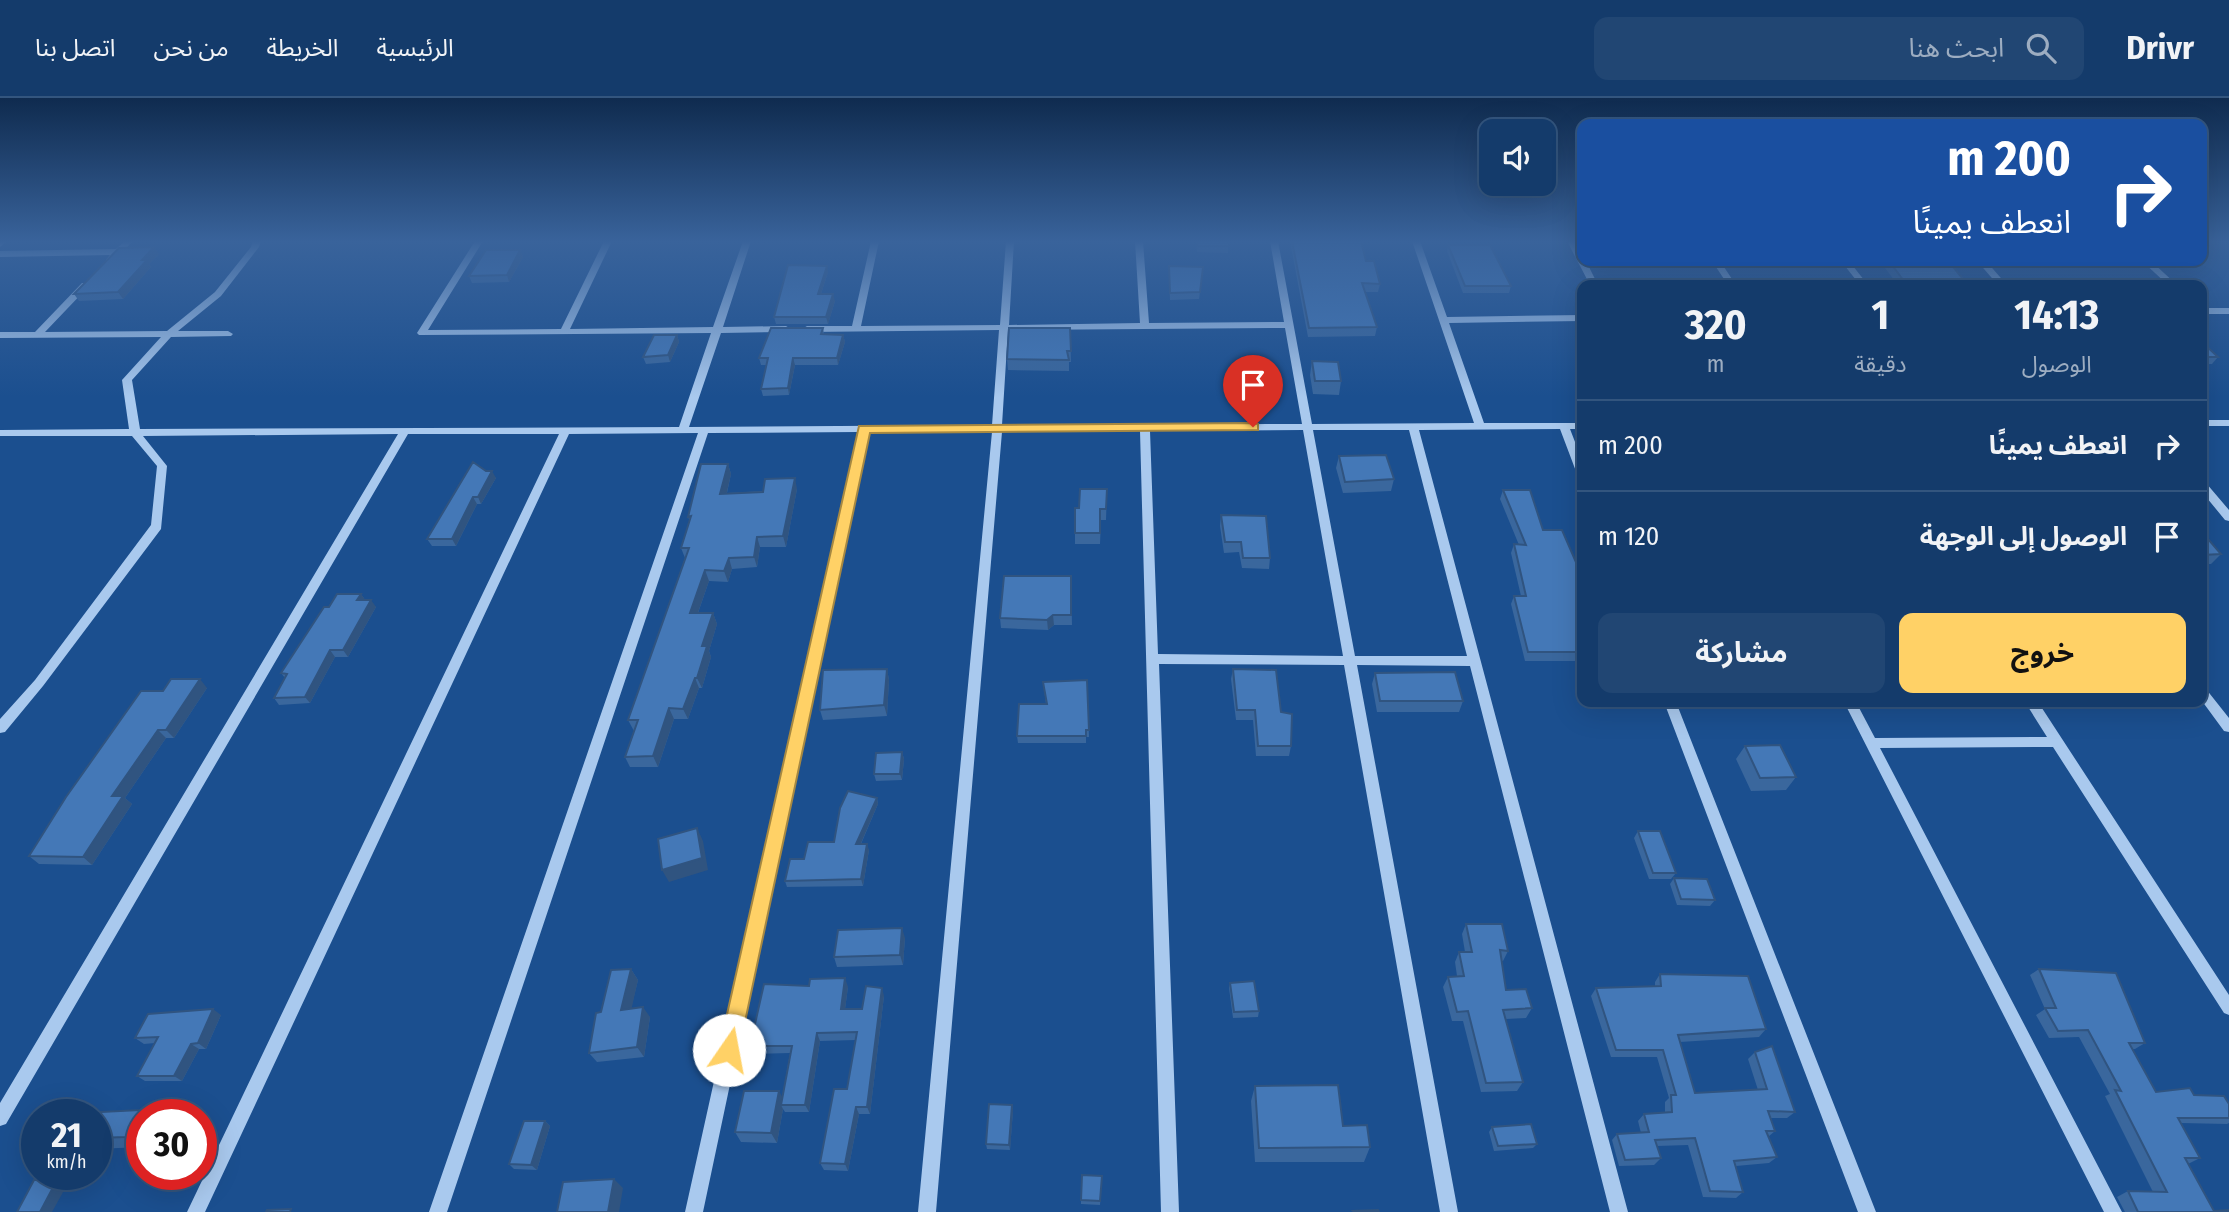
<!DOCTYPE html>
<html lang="ar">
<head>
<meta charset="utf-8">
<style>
  :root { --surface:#143b6b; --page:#214673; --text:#f1f3f6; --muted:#9dadc1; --line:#33557e; --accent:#ffd166 }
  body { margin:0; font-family:"Fira Sans Condensed","Noto Sans Arabic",sans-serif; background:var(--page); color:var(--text); direction:rtl; height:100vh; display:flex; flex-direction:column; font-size:26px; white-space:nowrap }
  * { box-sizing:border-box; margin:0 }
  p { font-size:23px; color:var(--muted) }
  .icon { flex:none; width:38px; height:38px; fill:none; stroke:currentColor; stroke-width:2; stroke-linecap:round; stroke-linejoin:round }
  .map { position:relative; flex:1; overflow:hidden; direction:ltr }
  .details { position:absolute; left:1577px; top:182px; width:630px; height:427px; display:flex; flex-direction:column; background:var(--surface); border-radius:14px; box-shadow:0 7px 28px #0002,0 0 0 2px var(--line); direction:rtl }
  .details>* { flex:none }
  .top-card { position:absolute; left:1577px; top:21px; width:630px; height:147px; border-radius:14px; box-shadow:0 7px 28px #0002,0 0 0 2px var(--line); direction:rtl; background:#1a4fa0; color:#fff; overflow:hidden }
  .tools { position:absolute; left:1479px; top:21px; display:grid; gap:14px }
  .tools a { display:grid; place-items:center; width:77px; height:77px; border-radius:14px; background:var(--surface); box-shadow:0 7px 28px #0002,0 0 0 2px var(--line); font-size:35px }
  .speed { position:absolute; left:21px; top:1001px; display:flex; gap:14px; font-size:35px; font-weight:700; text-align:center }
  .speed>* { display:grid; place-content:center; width:91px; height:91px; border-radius:50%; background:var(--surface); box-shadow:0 7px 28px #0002,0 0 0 2px var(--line); line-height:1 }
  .speed small { font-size:18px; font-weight:400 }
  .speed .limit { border:10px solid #d22; background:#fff; color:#111 }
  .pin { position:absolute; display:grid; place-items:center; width:60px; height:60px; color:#fff; margin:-72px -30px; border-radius:50% 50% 50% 0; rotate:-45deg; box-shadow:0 0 7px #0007 }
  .pin .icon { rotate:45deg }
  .me { position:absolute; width:77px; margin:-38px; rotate:12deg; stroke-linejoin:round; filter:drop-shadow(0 0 5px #0008) }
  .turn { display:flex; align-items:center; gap:24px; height:147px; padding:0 21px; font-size:32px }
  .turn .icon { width:91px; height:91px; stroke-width:2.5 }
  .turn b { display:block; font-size:49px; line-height:60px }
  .eta { display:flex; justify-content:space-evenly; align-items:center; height:119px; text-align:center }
  .eta b { font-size:42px; font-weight:700; line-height:49px }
  .button { display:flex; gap:14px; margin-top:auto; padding:14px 21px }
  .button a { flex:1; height:80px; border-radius:14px; background:var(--accent); color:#111; font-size:28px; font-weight:700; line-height:80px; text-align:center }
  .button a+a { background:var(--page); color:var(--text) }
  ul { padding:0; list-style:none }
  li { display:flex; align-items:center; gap:21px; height:91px; padding:0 21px; border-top:2px solid var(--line) }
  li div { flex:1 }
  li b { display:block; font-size:26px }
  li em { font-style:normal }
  header { display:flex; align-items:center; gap:42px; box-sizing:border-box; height:98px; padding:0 35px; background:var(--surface); border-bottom:2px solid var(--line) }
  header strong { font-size:33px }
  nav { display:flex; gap:38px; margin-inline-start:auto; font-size:24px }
  .search { width:490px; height:63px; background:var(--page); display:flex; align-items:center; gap:18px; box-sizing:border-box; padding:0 24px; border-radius:14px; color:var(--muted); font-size:26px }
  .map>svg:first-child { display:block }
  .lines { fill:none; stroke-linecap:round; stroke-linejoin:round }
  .minor { fill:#a9c9ee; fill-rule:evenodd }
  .wall { fill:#3a679d }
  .shaded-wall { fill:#305480 }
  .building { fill:#4478b7; stroke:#305480; stroke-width:2 }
  .route { fill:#ffd166; stroke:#a68842; stroke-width:2 }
</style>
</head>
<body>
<header>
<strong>Drivr</strong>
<div class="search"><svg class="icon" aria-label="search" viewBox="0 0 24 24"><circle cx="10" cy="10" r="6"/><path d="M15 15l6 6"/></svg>ابحث هنا</div>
<nav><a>الرئيسية</a><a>الخريطة</a><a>من نحن</a><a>اتصل بنا</a></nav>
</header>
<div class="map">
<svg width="2229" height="1114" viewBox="0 0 2229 1114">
  <rect width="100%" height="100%" fill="#1b4f8f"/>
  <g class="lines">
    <path class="minor" d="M0,143H7L0,149Z
      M125,143H133L113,164L110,165L106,162L110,157L0,159V153L116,151Z
      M253,143H261L259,149L221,198L178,233H228L233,236L231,238L171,239L132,282L140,331L679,329L711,235L419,237L417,235L475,143H483L428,232L561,231L604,143H612L570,231L713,229L743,143H751L723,229L786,228L791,231L786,234L721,235L689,329L992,327L999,232L807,234L802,231L807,228H852L871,143H879L861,228L1000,227L1006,143H1014L1009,227L1140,225L1135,143H1143L1149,225L1284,224L1270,143H1278L1312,326L1474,325L1412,143H1420L1447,219L1582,217V223L1449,225L1484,325H1582V331H1570L1582,362V379L1577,376L1560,331L1419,332L1628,1114H1610L1470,568L1357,567L1458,1114H1440L1344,567L1159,566L1179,1114H1161L1140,333L1002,334L936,1114H918L992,334H868L703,1114H685L858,334L708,335L447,1114H429L698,335L569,336L205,1114H187L559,336H408L6,1026L0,1028V1005L398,336L143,338L167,368L161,431L43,588L5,634L0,635V621L35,582L151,427L157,368L132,338H0V332L129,331L122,282L161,239L0,240V234H35L82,185H88V189L45,234L167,233L215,194L251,149ZM1285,230L1302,326L1002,327L1008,232ZM1303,332L1343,558L1158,556L1150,333ZM1313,332H1409L1467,558H1355Z
      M1567,143H1575L1582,156V163H1586L1598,187H1590Z
      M1712,163H1720L1736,187H1728Z
      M1841,163H1849L1868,187H1860Z
      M1977,163H1986L2007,187H1998Z
      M2142,163H2151L2177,187H2168Z
      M2202,210H2229V216H2202Z
      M2202,322H2229V328H2202Z
      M2202,384L2206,385L2229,412V423L2225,422L2202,394Z
      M2202,589L2206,591L2229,620V634L2224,633L2202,603Z
      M1664,604H1676L1876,1114H1858Z
      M1844,604H1856L1875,640L2047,639L2025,604H2038L2229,897V917L2224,915L2053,649L1880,650L2122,1114H2104Z"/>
  </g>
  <path class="wall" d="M1196,143H1228V155L1197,154Z
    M1290,143H1361L1366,163L1380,186L1378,194H1365L1377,229L1375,238L1308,239Z
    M1448,147L1511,188L1509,195H1463L1447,153Z
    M520,152L523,159L509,184L472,185L469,178Z
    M159,156L149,166L151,169L123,201L79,203L74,196Z
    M1889,163L1968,187H1898L1885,170Z
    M1203,169L1199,201L1170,202L1169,175Z
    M828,174L821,196L835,203L828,226H776L774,219Z
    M823,230L824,236L843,237L845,244L838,267H795L789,297L763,298L761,291L766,267H761L759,260Z
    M1070,230L1071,264H1069V273L1008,272L1007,261Z
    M677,237L679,244L670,264L646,266L643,259Z
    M2202,244L2218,259L2212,266H2202Z
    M1312,263L1341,283L1339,297L1313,296L1310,277Z
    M1339,358L1394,381L1391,393L1343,395L1336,370Z
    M473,364L496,380L481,406H477L456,448H432L427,441Z
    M728,366L731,376L727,395L797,391L786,449H760L757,469L732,471L728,484L709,483L698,515H713L717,526L709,553L711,559L702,590H699L688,621H674L658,669H630L625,659L634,633L628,622L685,460L681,450L690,423L688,419Z
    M1107,391L1106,422H1101L1100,446H1075V435L1079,410Z
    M1503,392L1543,432L1582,478V563H1525L1511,506L1514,498H1521L1511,455L1514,446L1519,447L1500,401Z
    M1221,417L1270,460L1269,471L1242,470L1239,454L1224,455L1220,428Z
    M2202,434L2221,456L2211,466H2202Z
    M1071,478L1072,527H1054L1048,532L1001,530L1000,520Z
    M361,496L365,502L376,509L348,559H335L310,605L279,607L274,600L285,580L281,575L329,509Z
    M887,571L889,582L887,618L823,622L820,612Z
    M1233,571L1281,614L1291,648L1289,658H1256L1253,622H1236L1231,581Z
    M1375,575L1463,603L1459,614H1377L1372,586Z
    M1087,582L1089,639H1086V645H1018L1017,638L1046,606L1043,584Z
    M207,590L174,640H166L125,700L132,706L92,767L39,766L29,758L163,593Z
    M1932,604H1964L1963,605Z
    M1745,648L1796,679L1786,692L1751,693L1736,661Z
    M902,654L904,661L902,682L876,683L874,676Z
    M877,700L878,706L861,746L869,752L863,788L787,789L785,783L804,761L834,744Z
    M1638,733L1676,775L1671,781H1649L1634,740Z
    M1674,780L1715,802L1710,808L1677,807L1670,786Z
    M1466,826L1508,853L1503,863H1501L1506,892L1532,910L1526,920L1506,921L1523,984L1517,993L1481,994L1463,923H1452L1443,889L1448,879L1457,878L1455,864L1459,854H1465L1462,836Z
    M905,840L903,867L837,869L834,859Z
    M631,871L638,882L631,910L650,919L644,959L597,964L589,955L601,914Z
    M2039,871L2145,945L2135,951H2132L2156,994L2194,997L2229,1020V1025L2227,1026L2181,1025L2200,1060L2188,1066L2214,1113L2229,1114H2125L2117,1099L2128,1093L2153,1094L2105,998L2110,996L2079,939L2049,940L2036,917L2045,911L2030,877Z
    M1660,876L1766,931L1759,939L1680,944L1695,995L1758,992L1748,961L1755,954L1795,1014L1787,1020H1771L1775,1033L1768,1039L1777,1059L1769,1065L1736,1068L1743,1094L1736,1100L1703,1099L1688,1047L1657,1048L1661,1060L1654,1067L1619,1068L1612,1042L1617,1036L1641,1035L1638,1023L1644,1016L1665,1014V1004L1669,1000L1657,959H1611L1591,898L1596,890L1655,888V884Z
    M1230,885L1259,913L1258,919L1233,920L1229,890Z
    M848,889L845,911H862L884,898L870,1016H859L848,1073L824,1072L820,1065L847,991L856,942L820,943L809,1014H785L783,1011L777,1045L741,1044L735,1034L782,1000L790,955L755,956L750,948Z
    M221,917L206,951H199L182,983H145L137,978L155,945L144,946L135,940Z
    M1255,988L1343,1028L1370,1049L1364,1064H1255L1251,1003Z
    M1012,1007L1013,1012L1010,1052L987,1051L986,1046Z
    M96,1017H142V1049L96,1051Z
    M545,1023L550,1028L537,1072L514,1071L509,1066Z
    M1492,1029L1537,1046L1533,1050L1494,1053L1489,1034Z
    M1102,1078L1100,1107L1081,1106V1102Z"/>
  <path class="shaded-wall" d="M154,149L159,156L149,166L151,169L123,201L118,194L142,162Z
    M520,152L523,159L509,184L507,177Z
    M827,168L828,174L819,202L818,196Z
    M833,196L835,203L828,226L826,219Z
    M677,237L679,244L670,264L668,257Z
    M843,237L845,244L838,267L837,260Z
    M793,260L795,267L789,297L788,290Z
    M728,366L731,376L724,407L720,396Z
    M492,373L496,380L481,406L478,399Z
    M795,380L797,391L786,449L783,438Z
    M473,399L477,406L456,448L452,441Z
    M757,439L760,449L757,469L754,459Z
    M729,460L732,471L728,484L724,473Z
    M705,472L709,483L694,526L690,515Z
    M361,496L366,503L357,502Z
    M371,502L376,509L348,559L343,552Z
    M713,515L717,526L709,553L711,559L702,590L697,580L702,548Z
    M1053,517L1054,527L1048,532L1047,522Z
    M330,552L335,559L310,605L305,599Z
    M887,571L889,582L887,618L884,607Z
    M695,580L699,590L688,621L683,611Z
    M200,581L207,590L174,640L166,632Z
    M669,610L674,621L658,669L653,658Z
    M158,632L166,640L125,700L132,706L92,767L83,759L112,698Z
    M902,654L904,661L902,682L900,676Z
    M877,700L878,706L858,752L856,746Z
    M697,730L703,743L708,772L669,784L662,772Z
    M867,746L869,752L863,788L861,781Z
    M902,830L905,840L903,867L900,857Z
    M631,871L638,882L629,922L621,912Z
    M845,880L848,889L844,919L841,911Z
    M882,890L884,898L870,1016L867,1009Z
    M643,909L650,919L644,959L637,949Z
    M213,911L221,917L206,951L198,945Z
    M817,935L820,943L809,1014L805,1007Z
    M191,946L199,951L182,983L174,978Z
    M779,993L785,1004L781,1007L783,1011L777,1045L771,1035Z
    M1012,1007L1013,1012L1010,1052L1009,1047Z
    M856,1009L859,1016L848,1073L845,1066Z
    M140,1012L147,1017H142V1048L126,1039Z
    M545,1023L550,1028L537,1072L531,1067Z
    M614,1081L623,1090L619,1114H608Z
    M57,1082L67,1087L52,1114H40Z"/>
  <path class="building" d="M1197,143H1228L1229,148H1197Z
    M1292,143H1361L1366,163H1374L1380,186L1362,185L1377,229L1309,230Z
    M1448,147H1490L1511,188H1465Z
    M154,149L142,162H147L118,194L74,196L119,150Z
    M486,152H520L507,177L469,178Z
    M1889,163L1950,165L1968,187H1907Z
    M788,167L827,168L818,196H833L826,219H774Z
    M1169,168L1203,169L1200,194L1170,195Z
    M771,230H823L821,236L843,237L837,260H793L788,290L761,291L768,260H759Z
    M1009,230H1070L1071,253H1067L1069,262L1007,261Z
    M654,237H677L668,257L643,259Z
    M2202,244L2218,259H2202Z
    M1312,263L1338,264L1341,283H1315Z
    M1386,357L1394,381L1345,384L1339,358Z
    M473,364L486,373H492L478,399H473L452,441H427Z
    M701,366H728L720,396L763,394L765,381L795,380L783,438L757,439L754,459L729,460L724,473L705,472L690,515H713L702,548H707L697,580H695L683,611L669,610L653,658L625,659L638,622H628L689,450H681L691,418L688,419Z
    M1080,391H1107L1106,411H1100V435H1075V410H1079Z
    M1503,392H1530L1543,432H1562L1582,478V554H1528L1514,498H1526L1514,446L1526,447Z
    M1221,417L1266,418L1270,460H1243L1241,444H1225Z
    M2202,434L2221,456L2202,457Z
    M1004,478H1071V517H1053L1047,522L1000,520Z
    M337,496H361L357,502H371L343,552H330L305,599L274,600L287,576L281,575L324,509H329Z
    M887,571L884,607L820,612L823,572Z
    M1233,571L1276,572L1281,614L1292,616L1291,648H1258L1255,612H1237Z
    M1455,574L1463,603H1380L1375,575Z
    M171,581H200L166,632H158L112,698H123L83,759L29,758L66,699L141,593H163Z
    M1087,582L1089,632H1086V638H1017L1019,606H1047L1043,584Z
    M1780,647L1796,679L1760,680L1745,648Z
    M902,654L900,676H874L876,655Z
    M848,693L877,700L856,746H867L861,781L785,783L790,761H804L808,744H834L840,710Z
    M697,730L702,760L662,772L658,741Z
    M1638,733H1660L1676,775H1653Z
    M1674,780L1707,781L1715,802L1681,801Z
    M1466,826H1502L1508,853L1500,852L1506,892L1526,891L1532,910L1503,912L1523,984L1486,985L1468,913L1457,914L1448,879L1464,878L1459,854H1472Z
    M902,830L900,857L834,859L838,832Z
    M631,871L621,912L643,909L637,949L589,955L596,915L601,914L611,872Z
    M2039,871L2116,875L2145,945H2129L2156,994L2190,990L2194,997L2224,998L2229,1006V1020H2178L2200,1060H2185L2214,1113L2229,1112V1114H2138L2128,1093L2167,1094L2115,992L2121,993L2088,932L2058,933L2045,910H2056Z
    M1660,876L1748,878L1766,931L1678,937L1695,995L1767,991L1755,954L1772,948L1795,1014L1768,1013L1775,1033H1766L1777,1059L1734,1063L1743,1094L1710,1093L1695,1040L1655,1042L1661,1060L1625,1062L1617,1036L1649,1034L1644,1016L1672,1014L1671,997H1676L1663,952H1616L1596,890L1661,888Z
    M845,880L841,911H862L866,888L882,890L867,1009H856L845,1066L820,1065L834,991H847L857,934L817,935L805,1007H781L792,948H750L764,886L809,888L810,881Z
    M1254,883L1259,913L1234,914L1230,885Z
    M213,911L198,945L191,946L174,978H137L158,939L135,940L148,916Z
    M1338,987L1343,1028L1367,1027L1370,1049L1259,1050L1255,988Z
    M744,993H779L771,1035L735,1034Z
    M989,1006L1012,1007L1009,1047L986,1046Z
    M140,1012L126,1039L96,1040V1017H80L81,1015Z
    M524,1023H545L531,1067L509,1066Z
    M1531,1026L1537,1046L1498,1048L1492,1029Z
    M1082,1077L1102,1078L1100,1103L1081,1102Z
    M614,1081L608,1114H557L563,1084Z
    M34,1082H57L40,1114H17Z
    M291,1111L290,1114H266L267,1112Z
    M1378,1112L1379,1114H1354L1353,1113Z"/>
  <linearGradient id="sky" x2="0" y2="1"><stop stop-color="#0f2b4f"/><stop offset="0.48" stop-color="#39639b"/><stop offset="1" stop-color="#39639b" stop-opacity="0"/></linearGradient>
  <rect width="2229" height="299" fill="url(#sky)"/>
  <path class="route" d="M1253,325L1258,326V332L870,335L739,952L736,959L729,962L722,959L719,952L859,328Z"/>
</svg>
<div class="tools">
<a><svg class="icon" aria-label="sound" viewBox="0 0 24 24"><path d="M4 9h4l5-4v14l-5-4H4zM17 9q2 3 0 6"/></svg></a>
</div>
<div class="speed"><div>21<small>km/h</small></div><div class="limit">30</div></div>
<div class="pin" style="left:1253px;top:329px;background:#d93025"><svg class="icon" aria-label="arrive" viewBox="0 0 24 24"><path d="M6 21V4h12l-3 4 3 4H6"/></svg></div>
<svg class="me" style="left:729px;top:952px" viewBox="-20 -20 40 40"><circle r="19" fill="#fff"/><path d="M0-13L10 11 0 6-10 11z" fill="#ffd166"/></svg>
<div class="top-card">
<div class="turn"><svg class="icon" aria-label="right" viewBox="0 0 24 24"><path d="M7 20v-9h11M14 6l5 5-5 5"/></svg><div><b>200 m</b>انعطف يمينًا</div></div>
</div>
<section class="details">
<div class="eta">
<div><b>14:13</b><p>الوصول</p></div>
<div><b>1</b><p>دقيقة</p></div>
<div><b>320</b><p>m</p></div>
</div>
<ul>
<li><svg class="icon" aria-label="right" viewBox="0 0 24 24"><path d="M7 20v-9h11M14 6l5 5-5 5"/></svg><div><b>انعطف يمينًا</b></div><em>200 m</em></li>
<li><svg class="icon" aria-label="arrive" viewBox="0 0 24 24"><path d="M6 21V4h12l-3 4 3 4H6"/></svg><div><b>الوصول إلى الوجهة</b></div><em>120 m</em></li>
</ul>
<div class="button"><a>خروج</a><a>مشاركة</a></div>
</section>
</div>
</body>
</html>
